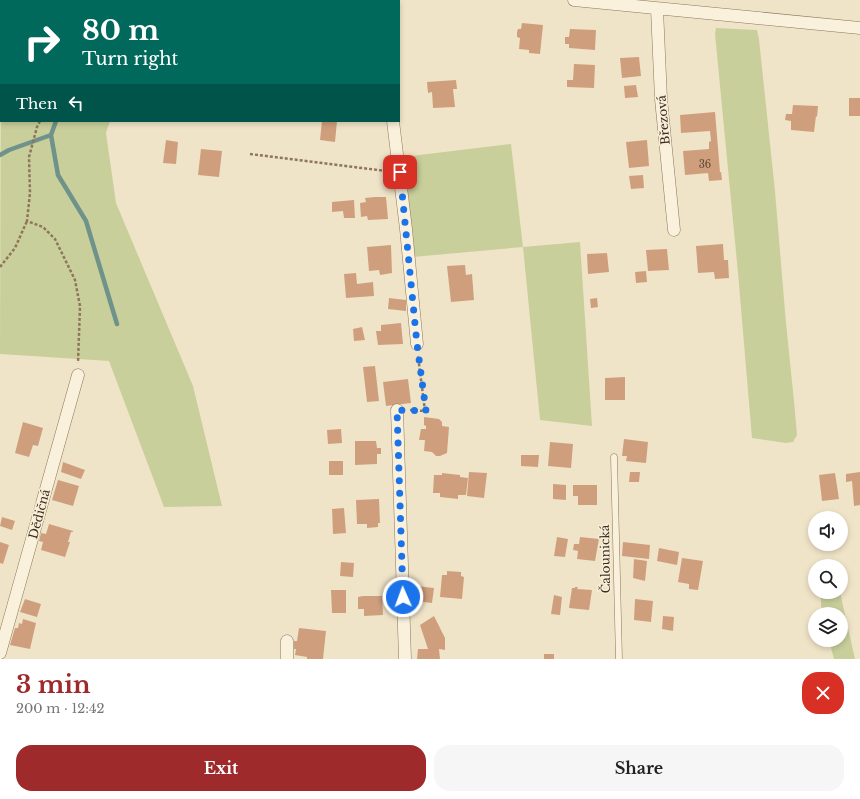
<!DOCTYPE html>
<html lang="en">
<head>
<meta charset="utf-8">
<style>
  :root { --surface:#fff; --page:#f6f6f6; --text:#202124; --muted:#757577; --accent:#9e2a2b }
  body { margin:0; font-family:"Libre Baskerville",serif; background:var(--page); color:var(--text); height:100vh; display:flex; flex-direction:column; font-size:15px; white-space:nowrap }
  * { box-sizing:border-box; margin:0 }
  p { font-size:13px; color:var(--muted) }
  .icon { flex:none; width:22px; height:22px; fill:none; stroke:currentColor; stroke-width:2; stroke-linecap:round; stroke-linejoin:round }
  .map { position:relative; height:659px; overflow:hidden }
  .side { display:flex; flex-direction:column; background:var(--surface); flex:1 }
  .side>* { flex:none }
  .guide { position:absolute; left:0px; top:0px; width:400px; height:122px; box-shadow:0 2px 6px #0003; background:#00695c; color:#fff; overflow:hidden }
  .tools { position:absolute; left:808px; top:511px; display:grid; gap:8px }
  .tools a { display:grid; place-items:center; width:40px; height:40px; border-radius:50%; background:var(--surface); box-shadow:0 2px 6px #0003; font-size:20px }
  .pin { position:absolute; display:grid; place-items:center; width:34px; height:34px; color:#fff; margin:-17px; border-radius:8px; box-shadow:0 2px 6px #0006 }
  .me { position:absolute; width:44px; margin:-22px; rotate:358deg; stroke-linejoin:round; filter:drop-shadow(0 0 3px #0008) }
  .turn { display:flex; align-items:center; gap:14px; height:84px; padding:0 16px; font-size:18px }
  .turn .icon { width:52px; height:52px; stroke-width:2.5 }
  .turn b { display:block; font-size:28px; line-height:34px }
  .then { display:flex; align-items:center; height:38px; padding:0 16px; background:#0003; gap:8px; font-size:15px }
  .round { display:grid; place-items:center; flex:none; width:42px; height:42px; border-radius:16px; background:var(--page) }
  .headline { display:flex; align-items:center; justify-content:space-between; height:68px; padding:0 16px }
  h1 { font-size:24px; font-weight:700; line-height:30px; color:var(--accent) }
  .action { display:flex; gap:8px; margin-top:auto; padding:8px 16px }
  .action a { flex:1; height:46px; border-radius:16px; background:var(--accent); color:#fff; font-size:16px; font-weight:700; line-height:46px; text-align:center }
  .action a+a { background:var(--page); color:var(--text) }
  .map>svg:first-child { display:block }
  .green { fill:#c9cf9b }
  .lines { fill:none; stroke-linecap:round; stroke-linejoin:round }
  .stream { stroke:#6f938a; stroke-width:4.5 }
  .building { fill:#cf9f7d }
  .service-casing { stroke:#8d765c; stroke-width:7 }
  .minor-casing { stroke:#8d765c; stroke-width:13 }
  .path { stroke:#8d765c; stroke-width:2.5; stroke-dasharray:3 2; stroke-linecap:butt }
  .service { stroke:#faf1dc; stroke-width:6 }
  .minor { stroke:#faf1dc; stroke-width:12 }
  .route { stroke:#1a73e8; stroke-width:7; stroke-dasharray:0 12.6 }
  .labels { text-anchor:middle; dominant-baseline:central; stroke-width:3; stroke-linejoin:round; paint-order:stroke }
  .number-label { font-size:10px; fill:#624a37 }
  .street-label { font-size:12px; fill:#3d2e20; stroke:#f7eed8 }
</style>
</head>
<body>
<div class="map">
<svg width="860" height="659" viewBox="0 0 860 659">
  <rect width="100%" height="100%" fill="#f0e4c8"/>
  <path class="green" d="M1,4V121H110L106,133L116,203L193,386L222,506L164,507L109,361L0,354Z
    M716,28L757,30L759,39L775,191L786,323L794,401L797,435L793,442L786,443L752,438L738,273L715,34Z
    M511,144L523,247L580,242L592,426L540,420L523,247L413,257L403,157Z
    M821,592H840L855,659H834L829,640H841V614H823L821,605Z"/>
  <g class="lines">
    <path class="stream" d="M95,1V0
      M51,135L58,175L86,221L117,324
      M0,155L9,150L51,135L56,121"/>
  </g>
  <path class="building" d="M522,23L543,25L540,54L529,53V50L519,49L520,38L517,37V32L518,29H521Z
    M570,29L596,30L595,50L569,48V44H565V37H569Z
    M639,57L641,76L622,78L620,58Z
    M574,64L595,65L594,88L567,87V80H573Z
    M456,80L457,89H453L455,107L433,108L432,92L428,93L427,82Z
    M636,85L638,97L625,98L624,86Z
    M849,98H860V116H849Z
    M793,105L818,106L817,117L816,116L814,132L791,130V121L785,120L786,114H792Z
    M715,112L720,172L685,175L683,151L709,149V142L711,141L710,131L681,133L680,115Z
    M322,121H337L335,142L320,140Z
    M166,140L178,142L176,164L163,163Z
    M647,140L649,166L629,168L626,142Z
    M201,149L222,151L219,177L198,175Z
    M721,172L722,180L709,181L708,173Z
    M643,175L644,188L631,189L629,176Z
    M375,197H386L388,219L368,220L367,216L361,217L360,203L366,202L365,198Z
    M354,200L355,218H344L343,211L332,212V202Z
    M723,244L724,260H728L729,278L715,279L714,272L698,273L696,246Z
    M391,245L392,273L380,275L379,270L369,271L367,247Z
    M667,249L669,270L648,271L646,250Z
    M607,253L609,272L588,274L587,254Z
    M465,265L466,275L472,274L474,300L451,302L447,266Z
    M646,271L647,282L636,283L635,272Z
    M356,273L357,284L373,282L374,296L346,298L344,274Z
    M389,298L406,300V311L388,309Z
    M597,298L598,307L591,308L590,299Z
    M401,323L403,344L378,345L376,331H381V325Z
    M362,327L365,340L354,341L353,329Z
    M375,366L379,401L367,402L363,367Z
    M625,377V400H605V378Z
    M408,379L411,403L386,406L383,382Z
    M424,417L439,419L442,422V426L449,427L447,453L440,456H436L432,452L424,451L425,440H419L421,429H426V426L424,425Z
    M23,422L43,428L38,446L33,445L29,457L15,453Z
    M341,429L342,443L328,444L327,430Z
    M624,439L648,442L646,463L626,461L627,456H622Z
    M355,441H376L377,448H381V454H377V464L355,465Z
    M550,442L573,444L571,468L548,466Z
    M521,455H539L538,467L521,466Z
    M329,461H343V475H329Z
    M63,462L85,470L81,479L61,472Z
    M469,472L487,473L484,498L467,496Z
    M630,472H640L639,482H629Z
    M860,472V505L854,506L852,481L846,482V474Z
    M442,473L460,475V477L468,478L466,495H458V499L440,497V493H433L434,475H442Z
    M835,473L839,499L822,501L819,475Z
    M58,480L79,486L73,506L52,500Z
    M553,484L566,485V500L553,499Z
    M573,485H597V505H578V496H573Z
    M379,499L380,523H378V527L367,528V524H357L356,500Z
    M344,508L346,533L333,534L332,509Z
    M2,517L15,521L12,530L0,526Z
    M49,524L73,531V532H71L68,542H70L65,557L41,550L43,542L39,541L41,533L46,534Z
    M557,537L568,539L565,557L554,556Z
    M580,537L599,539L595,561L577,559L578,551L573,550L574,544H579Z
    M0,542L9,545L3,564L0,563Z
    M623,542L650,545L649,559L622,556Z
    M659,548L679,552L677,565L657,561Z
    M682,558L703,561L698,590L689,589V584L678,582Z
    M634,559L647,561L645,581L633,578Z
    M341,562L354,563L353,577L340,576Z
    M447,571L461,572V576L464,577L462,599L440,597L442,575H447Z
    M416,586L434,588L432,603L415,601Z
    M575,587H578L577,589L592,590L589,610L569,608L572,588H575Z
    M331,590H346V613H332Z
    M554,595L562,597L560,615L551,614Z
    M363,596H382L383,615L364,616V609H358V597Z
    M25,599L41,604L37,617L20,612Z
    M635,599L653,601L651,622L634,620Z
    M434,616L445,638V650L439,649L440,659H417L418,649H428L420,625Z
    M663,616L674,617L673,631L662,629Z
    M23,619L36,623L30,649L10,645L15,628H18L19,623L22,624Z
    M299,628L326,631L323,659H307V657L295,655L296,649H294V641H297Z
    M544,654H554V659H544Z"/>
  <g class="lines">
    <defs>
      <path id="service" d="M614,457L619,659"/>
      <path id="minor" d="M381,0V1
        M574,0L860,28
        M657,9L661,99L674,230
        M393,121L406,229L417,344
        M397,410L405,659
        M0,653L78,375
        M287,659V641"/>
    </defs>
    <use href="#service" class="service-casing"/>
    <use href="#minor" class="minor-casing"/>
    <path class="path" d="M127,1L128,0
      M40,121L37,127L29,157L30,193L27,221L43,227L55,239L75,280L80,306L78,363
      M250,154L386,171
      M0,267L15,248L27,221
      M410,410L425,411L418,356"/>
    <use href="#service" class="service"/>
    <use href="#minor" class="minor"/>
  </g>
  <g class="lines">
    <path class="route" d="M400,172L417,344L426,411L397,410L403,597"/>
  </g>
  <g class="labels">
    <g class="number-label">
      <text x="705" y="164">36</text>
    </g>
    <g class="street-label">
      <text transform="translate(663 120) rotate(-95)">Březová</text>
      <text transform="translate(39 514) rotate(-75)">Dědičná</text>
      <text transform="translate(605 559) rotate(-91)">Čalounická</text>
    </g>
  </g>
</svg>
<div class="tools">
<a><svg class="icon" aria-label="sound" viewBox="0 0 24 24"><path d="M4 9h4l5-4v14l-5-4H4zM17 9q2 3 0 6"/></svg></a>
<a><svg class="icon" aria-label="search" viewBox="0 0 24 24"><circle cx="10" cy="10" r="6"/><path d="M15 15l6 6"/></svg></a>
<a><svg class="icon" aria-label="layers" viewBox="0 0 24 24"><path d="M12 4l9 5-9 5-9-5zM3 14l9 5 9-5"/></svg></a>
</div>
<div class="pin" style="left:400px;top:172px;background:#d93025"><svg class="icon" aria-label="arrive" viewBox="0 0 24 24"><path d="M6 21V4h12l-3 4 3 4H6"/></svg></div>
<svg class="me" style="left:403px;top:597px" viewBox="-20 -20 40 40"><circle r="17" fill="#1a73e8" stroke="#fff" stroke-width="3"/><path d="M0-11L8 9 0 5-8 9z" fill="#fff"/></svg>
<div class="guide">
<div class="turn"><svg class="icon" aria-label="right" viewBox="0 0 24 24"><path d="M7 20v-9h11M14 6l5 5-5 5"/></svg><div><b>80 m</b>Turn right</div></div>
<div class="then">Then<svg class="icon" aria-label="left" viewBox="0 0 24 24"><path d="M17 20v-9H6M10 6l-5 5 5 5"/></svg></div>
</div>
</div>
<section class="side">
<div class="headline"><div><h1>3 min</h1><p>200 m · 12:42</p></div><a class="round" style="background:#d93025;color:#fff"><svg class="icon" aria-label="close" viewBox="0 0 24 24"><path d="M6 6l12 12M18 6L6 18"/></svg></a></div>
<div class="action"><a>Exit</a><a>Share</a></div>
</section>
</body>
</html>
